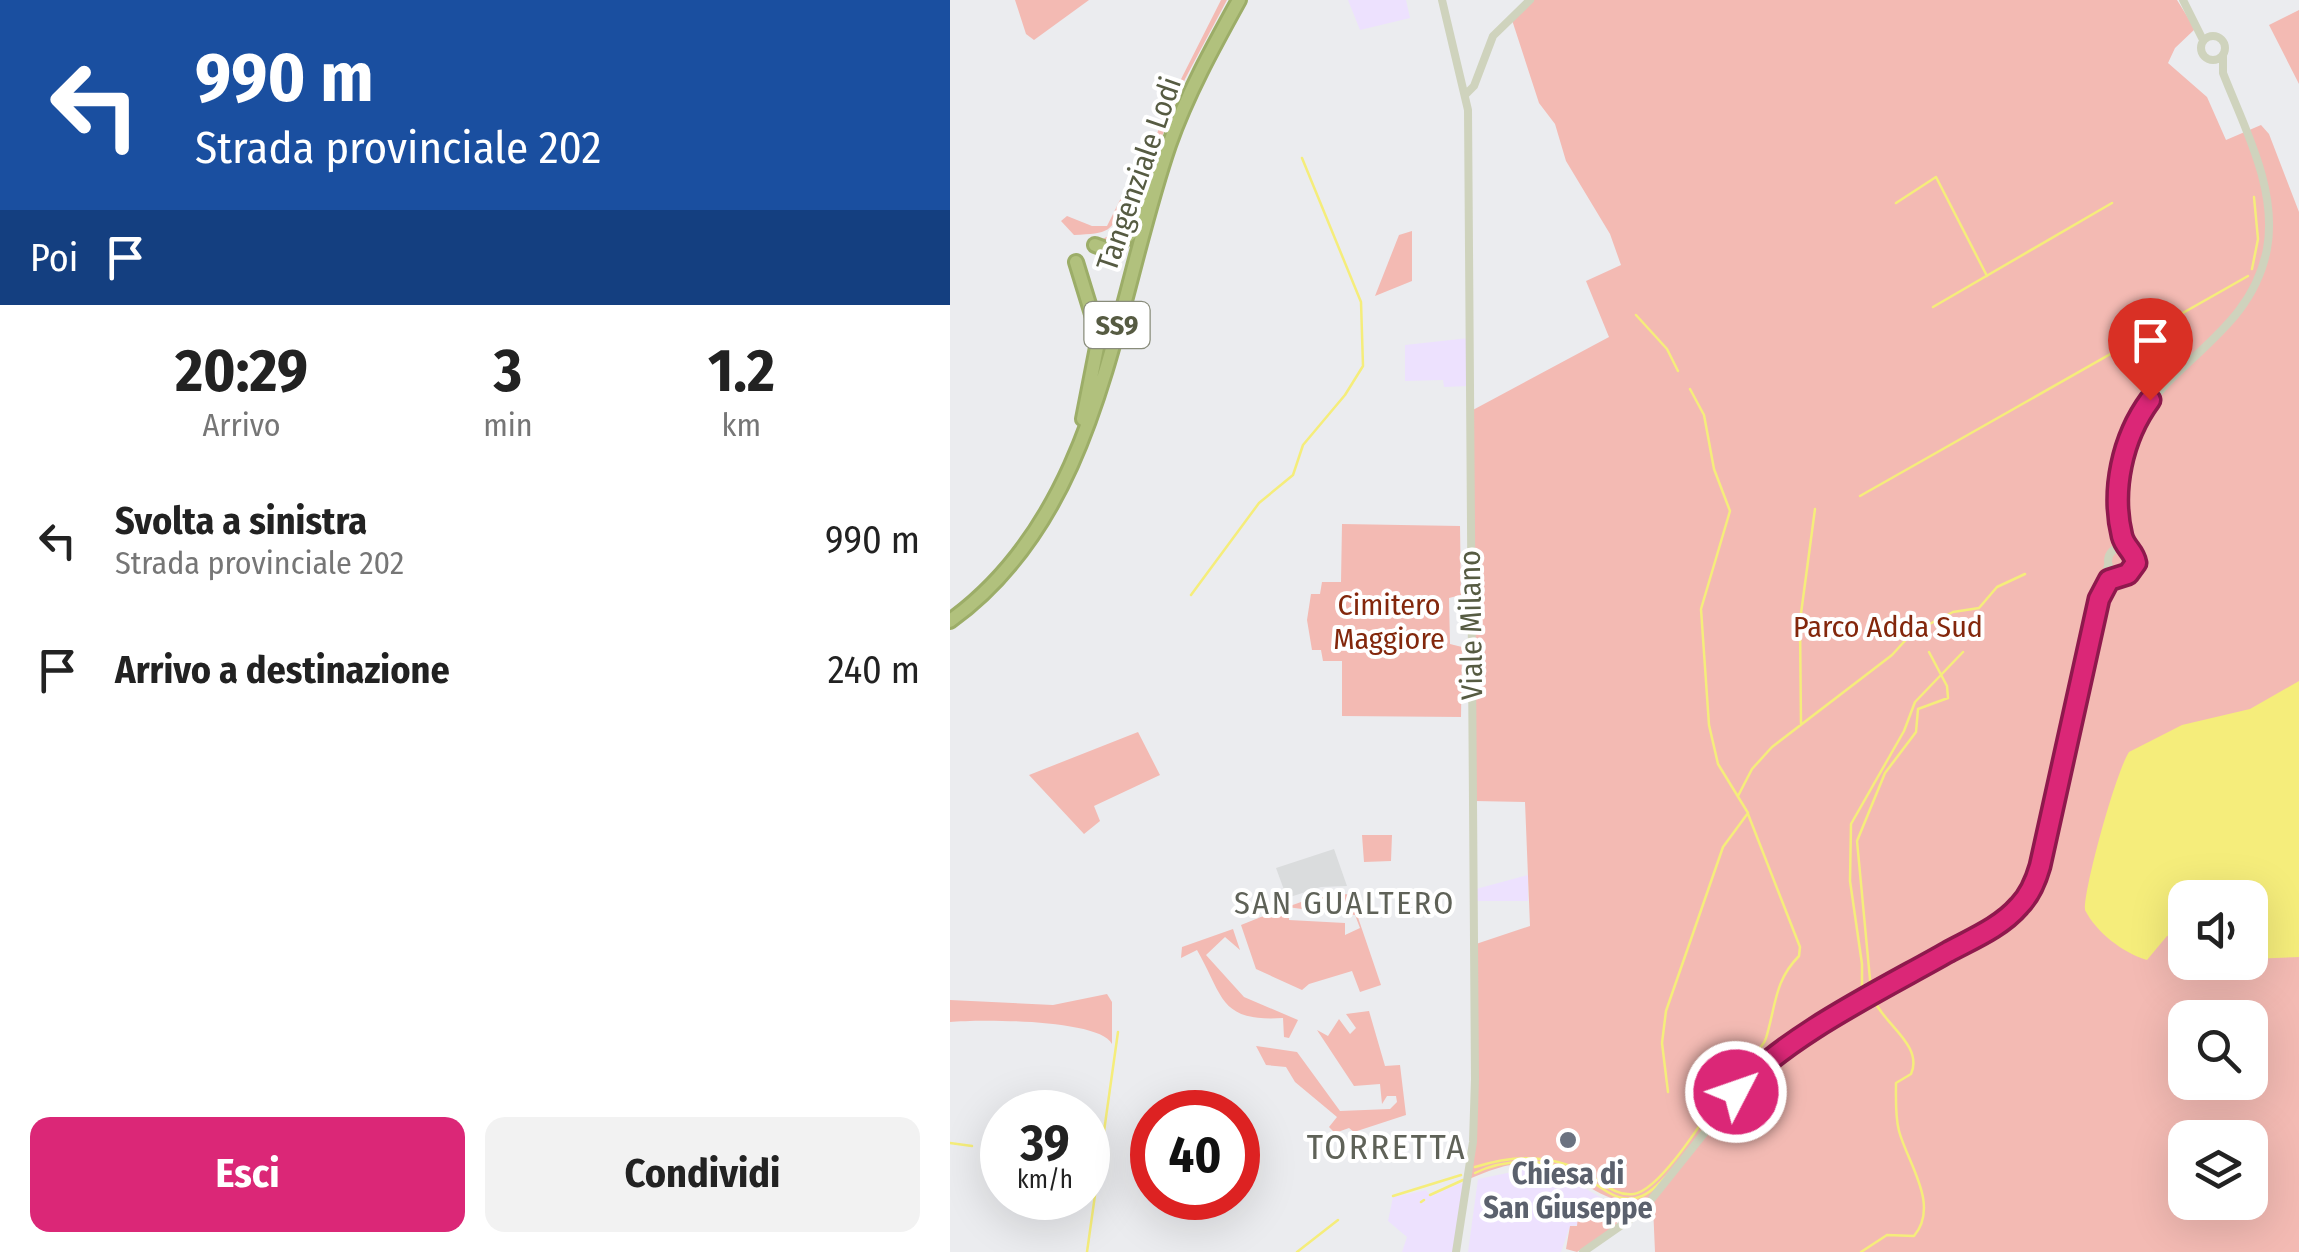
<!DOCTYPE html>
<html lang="it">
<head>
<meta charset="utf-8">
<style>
  :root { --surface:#fff; --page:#f2f2f2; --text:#222; --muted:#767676; --accent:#db2777 }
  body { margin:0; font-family:"Fira Sans Condensed",sans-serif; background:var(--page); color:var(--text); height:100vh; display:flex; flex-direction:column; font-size:38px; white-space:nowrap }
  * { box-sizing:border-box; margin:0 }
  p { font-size:32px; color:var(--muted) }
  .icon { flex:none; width:55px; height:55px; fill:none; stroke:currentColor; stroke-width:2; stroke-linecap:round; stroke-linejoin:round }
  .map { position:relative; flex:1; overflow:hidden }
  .panel { display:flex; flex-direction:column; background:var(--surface); width:950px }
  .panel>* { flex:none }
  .top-card { background:#1a4fa0; color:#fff; overflow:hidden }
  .controls { position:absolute; left:1218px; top:880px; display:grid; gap:20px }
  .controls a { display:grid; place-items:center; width:100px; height:100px; border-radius:20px; background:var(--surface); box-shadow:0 10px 40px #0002; font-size:50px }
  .speed { position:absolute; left:30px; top:1090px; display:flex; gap:20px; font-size:50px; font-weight:700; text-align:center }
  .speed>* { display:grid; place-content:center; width:130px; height:130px; border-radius:50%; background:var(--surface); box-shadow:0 10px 40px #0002; line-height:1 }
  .speed small { font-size:25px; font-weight:400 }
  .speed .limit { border:15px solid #d22; background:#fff; color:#111 }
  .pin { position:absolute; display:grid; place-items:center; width:85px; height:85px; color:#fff; margin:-102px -42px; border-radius:50% 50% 50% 0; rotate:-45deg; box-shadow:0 0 10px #0007 }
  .pin .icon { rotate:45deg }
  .me { position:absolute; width:110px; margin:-55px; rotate:49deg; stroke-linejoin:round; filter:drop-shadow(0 0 8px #0008) }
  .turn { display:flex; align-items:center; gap:35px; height:210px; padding:0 30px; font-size:45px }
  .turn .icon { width:130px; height:130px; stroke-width:2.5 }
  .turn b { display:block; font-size:70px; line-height:85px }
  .then { display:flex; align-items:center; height:95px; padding:0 30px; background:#0003; gap:20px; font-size:38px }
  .eta { display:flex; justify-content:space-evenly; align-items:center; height:170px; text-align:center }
  .eta b { font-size:60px; font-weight:700; line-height:70px }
  .primary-button { display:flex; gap:20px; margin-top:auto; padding:20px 30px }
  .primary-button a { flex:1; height:115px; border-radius:20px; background:var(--accent); color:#fff; font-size:40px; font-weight:700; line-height:115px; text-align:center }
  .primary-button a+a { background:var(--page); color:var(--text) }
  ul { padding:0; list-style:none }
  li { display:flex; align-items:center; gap:30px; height:130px; padding:0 30px }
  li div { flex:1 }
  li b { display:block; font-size:38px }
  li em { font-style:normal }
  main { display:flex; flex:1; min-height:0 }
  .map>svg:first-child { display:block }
  .commercial { fill:#ede1fe }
  .education { fill:#dadcdd }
  .green { fill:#f3bab3; fill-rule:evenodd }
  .water { fill:#f5ed7b }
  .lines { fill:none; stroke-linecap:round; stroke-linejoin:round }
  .stream { stroke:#f5ed7b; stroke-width:2.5 }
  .highway-casing { stroke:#9cad68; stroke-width:18 }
  .minor { stroke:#cfd3bd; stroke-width:8 }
  .highway { stroke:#b1c17d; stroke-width:12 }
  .route-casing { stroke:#8e194d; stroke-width:25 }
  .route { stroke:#db2777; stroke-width:18 }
  .worship-dot { fill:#6b7280; stroke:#fff; stroke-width:4 }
  .labels { text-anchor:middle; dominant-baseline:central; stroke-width:8; stroke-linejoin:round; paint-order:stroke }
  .shield { fill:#fff; stroke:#898c7b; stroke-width:2.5 }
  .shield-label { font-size:28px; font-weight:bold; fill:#565b42 }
  .street-label { font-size:30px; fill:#565b42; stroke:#fff }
  .park-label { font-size:30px; fill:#83270c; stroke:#fff }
  .worship-label { font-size:30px; font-weight:bold; fill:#5b616d; stroke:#fff }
  .neighbourhood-label { font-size:32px; letter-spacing:2.5px; fill:#5f6258; stroke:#fff }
  .quarter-label { font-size:35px; letter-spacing:2.5px; fill:#5f6258; stroke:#fff }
</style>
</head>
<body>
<main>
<section class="panel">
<div class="top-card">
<div class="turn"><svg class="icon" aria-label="left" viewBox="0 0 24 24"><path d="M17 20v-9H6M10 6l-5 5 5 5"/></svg><div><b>990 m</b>Strada provinciale 202</div></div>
<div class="then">Poi<svg class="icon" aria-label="arrive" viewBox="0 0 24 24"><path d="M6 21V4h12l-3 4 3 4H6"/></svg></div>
</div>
<div class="eta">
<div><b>20:29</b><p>Arrivo</p></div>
<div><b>3</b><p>min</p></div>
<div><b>1.2</b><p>km</p></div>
</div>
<ul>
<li><svg class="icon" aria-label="left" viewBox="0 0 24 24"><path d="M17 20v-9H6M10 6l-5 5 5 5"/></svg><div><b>Svolta a sinistra</b><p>Strada provinciale 202</p></div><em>990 m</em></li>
<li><svg class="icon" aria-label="arrive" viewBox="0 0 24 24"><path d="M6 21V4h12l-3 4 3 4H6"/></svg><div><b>Arrivo a destinazione</b></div><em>240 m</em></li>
</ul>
<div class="primary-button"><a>Esci</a><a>Condividi</a></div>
</section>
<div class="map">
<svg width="1349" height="1252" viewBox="0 0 1349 1252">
  <rect width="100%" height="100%" fill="#ebecef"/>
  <path class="commercial" d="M398,0H456L460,18L410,30Z
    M519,338V386L494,387L493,380L455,381V345Z
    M578,875V901H526V889Z
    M572,1170L596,1171L633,1187L660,1203L657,1221L620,1226L611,1252H518L528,1179Z
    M510,1183L516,1184L505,1252H452L457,1237L438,1221L443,1197L476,1190L481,1196Z"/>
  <path class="education" d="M384,849L397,886L371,887L337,898L326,868Z"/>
  <path class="green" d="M65,0H139L84,40L76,34Z
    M271,0H277L235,79L168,246L149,241L164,233L171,221L222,97Z
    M583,0H1227L1245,29L1225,48L1218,63L1257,97L1276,140L1311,125L1319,134L1349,212V1252H705L703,1206L697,1200C654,1213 624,1165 581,1163C560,1162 538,1171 519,1179L526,944L580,926L575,802L525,801L521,411L659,337L636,281L671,265L660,234L616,161L605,124L589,103L562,20ZM1235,898H1300V962H1235ZM1235,1018H1300V1082H1235ZM1235,1138H1300V1202H1235Z
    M1349,10V84L1319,25Z
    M171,198L176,199C161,234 159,233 124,235L111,221L117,216L142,226H157Z
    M462,231V281L425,296L449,235Z
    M392,524L510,526L511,595L499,598L500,644L512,647L511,717L392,716V661H373L371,650H362L357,620L361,594H370L372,582H391Z
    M188,732L210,775L144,806L150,821L134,834L79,775Z
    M412,835H442L441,861L414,862Z
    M400,894L431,985L410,992L402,971L359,984L352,990L306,969L291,925L316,915H339V920L395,923V935L410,928L405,915L386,913V901L368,900L367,911L337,907L368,896Z
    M283,929L290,950L275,937L256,955L294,997L348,1020L339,1038L334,1037L333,1018C269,1022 274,997 247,950L231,958L232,947Z
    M157,994L162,1002V1044C150,1019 28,1019 0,1022V1000L103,1005Z
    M419,1011L435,1066L450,1065L456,1115L404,1132L399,1128L385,1133L379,1127L387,1117L345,1082L336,1067L316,1065L306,1046L347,1052L390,1111L440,1109L447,1102L446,1096H437L432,1104L430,1084L404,1086L367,1030L378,1036L389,1019L400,1034L406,1028L396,1014Z
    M659,1210L668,1217L666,1227L627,1252L616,1249L620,1226H627L628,1216L657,1220Z"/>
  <path class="water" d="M1349,681V957L1300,959V898H1235V932L1217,936L1197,960C1173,953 1146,932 1135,910C1134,887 1166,772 1179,752L1232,725L1300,709Z"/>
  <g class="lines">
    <path class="stream" d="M946,203L986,177L1037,276
      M1302,269L1308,239L1304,197
      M983,307L1162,203
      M686,315L717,349L728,371
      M910,496L1298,276
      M241,595L309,503L343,475L353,445L395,395L413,366L411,302L352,158
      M851,725L850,621L865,509
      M788,796L802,769L822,747L942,655L962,633L1003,612L1029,608L1047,587L1075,574
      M921,990L907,841L935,773L966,732L968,709L998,698L997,686L979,652
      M718,1092L712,1043L716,1011L773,847L798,813L768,764L759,725L751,609L780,511L764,469L754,415L740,389
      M0,1143L22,1146
      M525,1167C562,1155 601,1154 636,1173C651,1181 666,1197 684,1194C716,1188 769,1093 790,1066C798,1057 813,1049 816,1038C826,1006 824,981 849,956L850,947L798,814
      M525,1173C554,1158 592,1159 623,1171C646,1179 665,1208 692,1196C724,1182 781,1085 811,1054L825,1050L908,997L912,989V964L900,881L901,824L954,731L965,702L1013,652
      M480,1195L513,1180
      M443,1196L511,1175
      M471,1202L474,1200
      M137,1252L168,1032
      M347,1252L388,1220
      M911,1252L937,1235L964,1236C990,1205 958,1164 949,1131C945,1116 946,1098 946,1083L961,1074C974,1045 932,1023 923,998"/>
    <defs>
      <path id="highway" d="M145,245L161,251L180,234L201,166L213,144
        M126,262L149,337L133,419
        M0,621C151,512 163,308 219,145C237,94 263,47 289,0"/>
    </defs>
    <use href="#highway" class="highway-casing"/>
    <path class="minor" d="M492,0L518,110L525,1079L523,1142L506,1252
      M1233,0L1253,40
      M1251 48a12 12 0 1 1 24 0a12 12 0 1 1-24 0Z
      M516,94L524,86L543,36L580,0
      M1158 561a14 14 0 1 1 28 0a14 14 0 1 1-28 0Z
      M1179,549C1168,535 1169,514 1169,497C1169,368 1296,358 1317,249C1328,189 1294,127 1273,73V56
      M633,1252L692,1211L800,1076L898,1009L1062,913L1081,890L1090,866L1158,565"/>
    <use href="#highway" class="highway"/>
  </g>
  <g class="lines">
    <defs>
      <path id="route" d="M786,1092C833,1037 935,988 998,952C1022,939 1051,927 1069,906C1080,895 1086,880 1090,866L1149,599L1159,580L1178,574L1186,563C1184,551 1175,548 1172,536C1161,491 1172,438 1200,400"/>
    </defs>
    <use href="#route" class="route-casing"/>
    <use href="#route" class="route"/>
  </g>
  <circle class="worship-dot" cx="618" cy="1140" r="10"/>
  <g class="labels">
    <rect class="shield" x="134.5" y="302" width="65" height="46" rx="8"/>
    <g class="shield-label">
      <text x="167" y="325">SS9</text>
    </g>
    <g class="street-label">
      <text transform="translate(189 174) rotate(-71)">Tangenziale Lodi</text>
      <text transform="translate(521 625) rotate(-91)">Viale Milano</text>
    </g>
    <g class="park-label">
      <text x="439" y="605">Cimitero<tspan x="439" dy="34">Maggiore</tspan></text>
      <text x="938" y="627">Parco Adda Sud</text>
    </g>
    <g class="worship-label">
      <text x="618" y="1174">Chiesa di<tspan x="618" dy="34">San Giuseppe</tspan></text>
    </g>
    <g class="neighbourhood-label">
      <text x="395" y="903">SAN GUALTERO</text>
    </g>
    <g class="quarter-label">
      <text x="437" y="1147">TORRETTA</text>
    </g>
  </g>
</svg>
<div class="controls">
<a><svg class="icon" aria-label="sound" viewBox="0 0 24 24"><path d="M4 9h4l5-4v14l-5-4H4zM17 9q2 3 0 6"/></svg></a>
<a><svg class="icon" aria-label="search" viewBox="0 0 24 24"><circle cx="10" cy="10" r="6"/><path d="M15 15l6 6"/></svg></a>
<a><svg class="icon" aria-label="layers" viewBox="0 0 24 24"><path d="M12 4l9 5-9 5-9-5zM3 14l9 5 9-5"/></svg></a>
</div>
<div class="speed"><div>39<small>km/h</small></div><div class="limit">40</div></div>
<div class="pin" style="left:1200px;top:400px;background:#d93025"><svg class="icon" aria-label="arrive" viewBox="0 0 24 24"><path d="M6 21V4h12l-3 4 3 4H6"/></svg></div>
<svg class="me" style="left:786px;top:1092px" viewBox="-20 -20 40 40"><circle r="17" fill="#db2777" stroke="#fff" stroke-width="3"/><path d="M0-11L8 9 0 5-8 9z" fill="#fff"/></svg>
</div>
</main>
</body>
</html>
